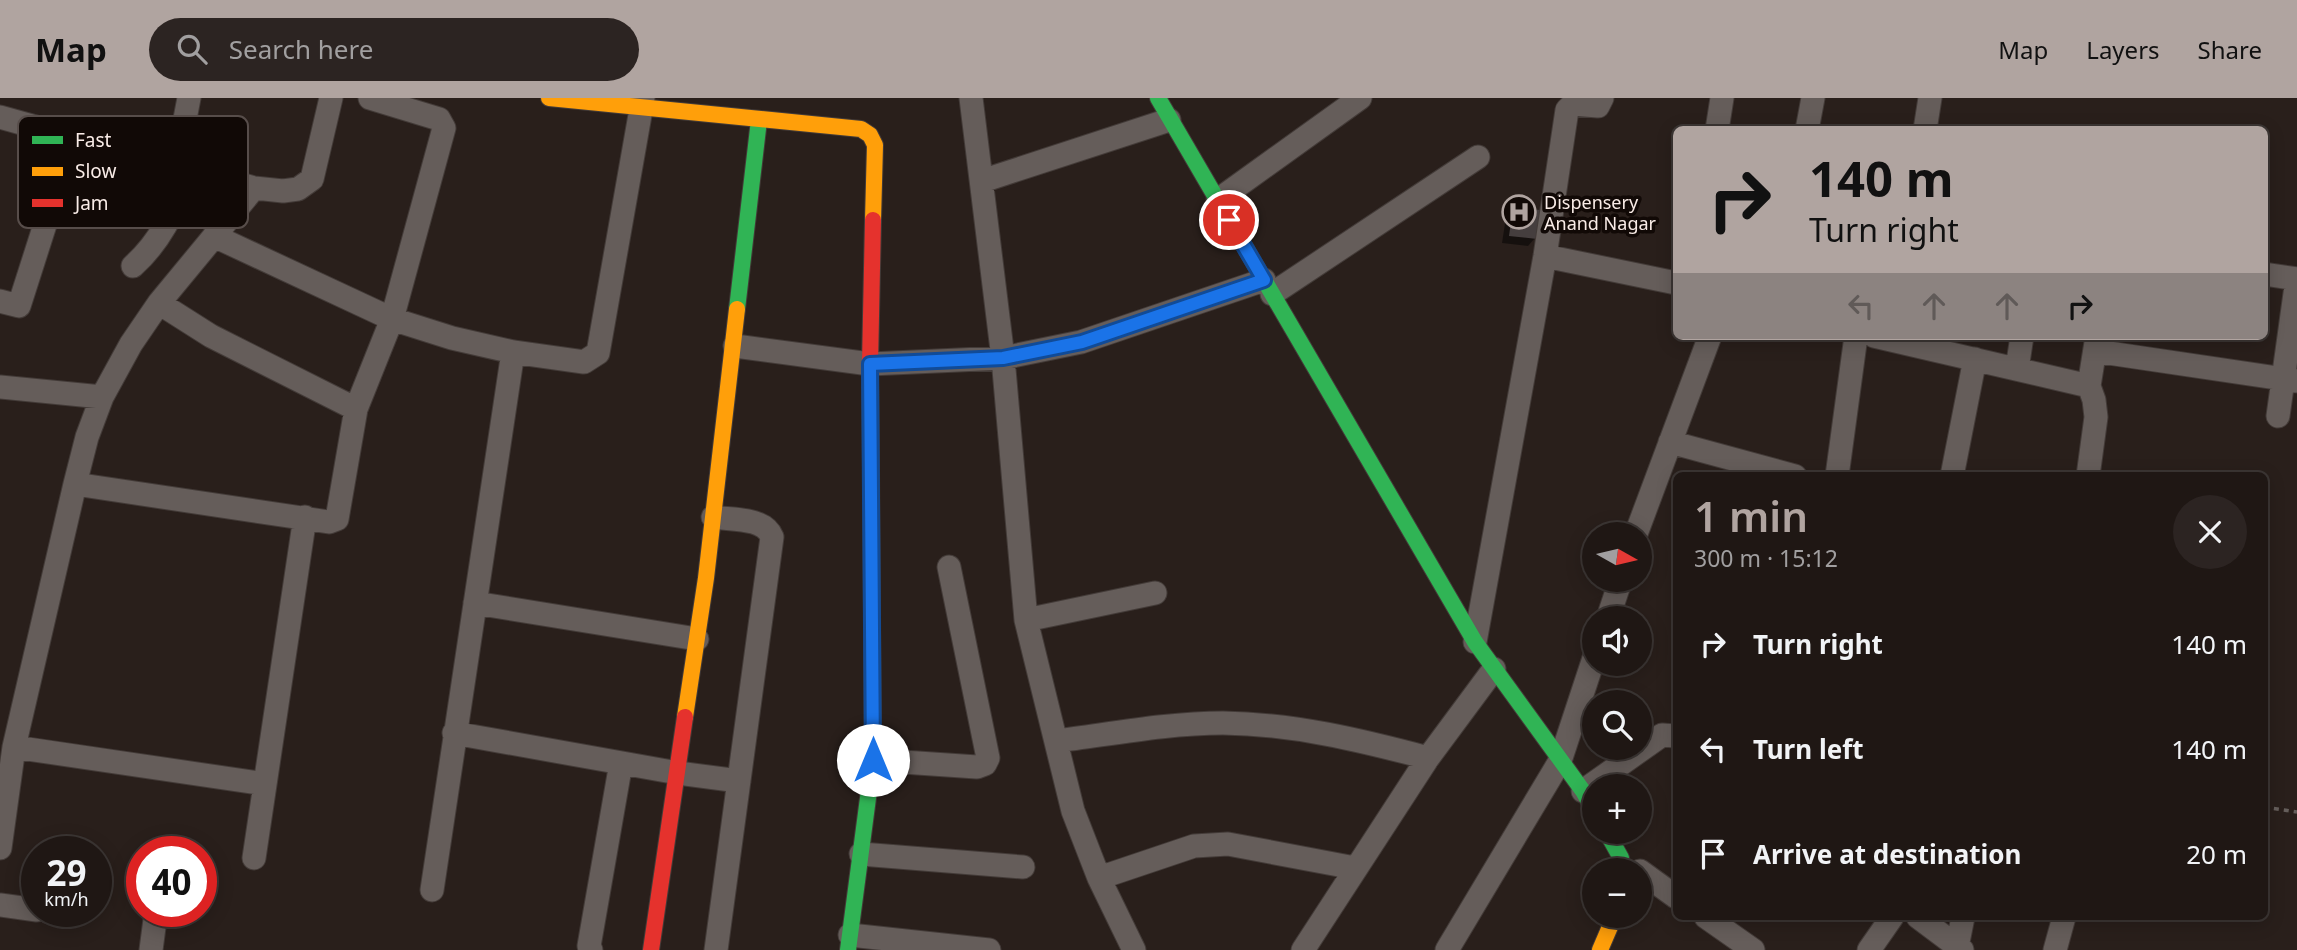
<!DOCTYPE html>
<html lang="en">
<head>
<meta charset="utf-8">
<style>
  :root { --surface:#1f1714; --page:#2c2422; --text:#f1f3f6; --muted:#a19fa0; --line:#3c3634; --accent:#b0a4a0 }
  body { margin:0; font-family:"Noto Sans",sans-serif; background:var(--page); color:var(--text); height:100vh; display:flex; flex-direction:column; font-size:26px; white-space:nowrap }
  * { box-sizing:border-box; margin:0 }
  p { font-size:23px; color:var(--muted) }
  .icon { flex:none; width:38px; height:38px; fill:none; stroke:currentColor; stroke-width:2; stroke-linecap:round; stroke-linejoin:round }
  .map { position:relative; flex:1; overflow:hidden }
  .drawer { position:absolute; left:1673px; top:374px; width:595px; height:448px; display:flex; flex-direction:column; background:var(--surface); border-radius:10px; box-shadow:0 4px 18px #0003,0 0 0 2px var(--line) }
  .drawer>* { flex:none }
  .guide { position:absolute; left:1673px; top:28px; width:595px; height:214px; border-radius:10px; box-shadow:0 4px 18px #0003,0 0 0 2px var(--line); background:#b0a4a0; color:#111; overflow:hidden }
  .needle { width:46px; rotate:98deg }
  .buttons { position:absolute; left:1582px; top:424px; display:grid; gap:14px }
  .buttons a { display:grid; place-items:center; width:70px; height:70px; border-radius:50%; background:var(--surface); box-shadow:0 4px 18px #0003,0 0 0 2px var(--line); font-size:35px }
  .speed { position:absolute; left:21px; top:738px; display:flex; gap:14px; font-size:35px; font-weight:700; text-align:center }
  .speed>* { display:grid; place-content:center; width:91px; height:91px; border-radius:50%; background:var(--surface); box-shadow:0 4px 18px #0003,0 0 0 2px var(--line); line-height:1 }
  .speed small { font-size:18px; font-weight:400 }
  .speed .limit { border:10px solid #d22; background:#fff; color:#111 }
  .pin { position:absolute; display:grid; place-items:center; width:60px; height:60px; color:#fff; margin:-30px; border:4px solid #fff; border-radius:50%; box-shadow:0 2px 7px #0007 }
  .me { position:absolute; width:77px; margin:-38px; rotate:0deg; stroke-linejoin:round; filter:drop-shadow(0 0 5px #0008) }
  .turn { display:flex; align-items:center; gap:24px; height:147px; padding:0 21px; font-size:32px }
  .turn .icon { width:91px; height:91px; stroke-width:2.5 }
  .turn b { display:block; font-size:49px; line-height:60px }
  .lanes { display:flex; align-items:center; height:66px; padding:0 21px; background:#0003; justify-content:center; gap:35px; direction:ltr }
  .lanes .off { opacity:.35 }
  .round { display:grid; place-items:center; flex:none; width:74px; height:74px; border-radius:37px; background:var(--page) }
  .headline { display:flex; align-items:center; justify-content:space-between; height:119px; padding:0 21px }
  h1 { font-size:42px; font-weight:600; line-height:52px; color:var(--accent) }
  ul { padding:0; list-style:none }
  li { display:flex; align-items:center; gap:21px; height:105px; padding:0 21px }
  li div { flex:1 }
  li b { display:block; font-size:26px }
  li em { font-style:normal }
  header { display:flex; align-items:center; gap:42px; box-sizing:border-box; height:98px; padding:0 35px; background:var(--accent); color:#111 }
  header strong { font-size:33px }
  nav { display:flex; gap:38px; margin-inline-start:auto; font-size:24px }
  .search { width:490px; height:63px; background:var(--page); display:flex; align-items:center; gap:18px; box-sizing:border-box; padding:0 24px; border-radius:38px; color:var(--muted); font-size:26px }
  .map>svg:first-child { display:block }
  .shadow { fill:#0007 }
  .building { fill:#453e3e }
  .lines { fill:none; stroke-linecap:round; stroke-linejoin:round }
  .street-casing { stroke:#433b38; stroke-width:25 }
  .fast-casing { stroke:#433b38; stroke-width:18 }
  .slow-casing { stroke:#433b38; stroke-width:18 }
  .jam-casing { stroke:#433b38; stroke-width:18 }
  .path { stroke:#655e5b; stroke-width:3.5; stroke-dasharray:5 5; stroke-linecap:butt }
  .street { stroke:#655d5a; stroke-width:23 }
  .fast { stroke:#30b455; stroke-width:16 }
  .slow { stroke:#ff9f0a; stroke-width:16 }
  .jam { stroke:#e5322d; stroke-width:16 }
  .route-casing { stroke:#114b97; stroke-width:18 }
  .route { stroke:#1a73e8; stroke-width:12 }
  .labels { text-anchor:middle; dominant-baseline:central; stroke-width:7; stroke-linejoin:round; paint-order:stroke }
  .poi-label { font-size:18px; fill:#f9ece7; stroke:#110906; text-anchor:start }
  .key { fill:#110906; stroke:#574d4a; stroke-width:2 }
  .key-label { font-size:19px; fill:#f9ece7 }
</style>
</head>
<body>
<header>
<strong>Map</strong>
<div class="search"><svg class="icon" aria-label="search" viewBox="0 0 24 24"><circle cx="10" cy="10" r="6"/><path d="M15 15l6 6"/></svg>Search here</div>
<nav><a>Map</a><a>Layers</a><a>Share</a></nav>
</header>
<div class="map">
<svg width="2297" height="852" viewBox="0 0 2297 852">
  <rect width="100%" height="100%" fill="#291f1b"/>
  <path class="shadow" d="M1513,111L1535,140L1528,148L1502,145L1506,119Z"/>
  <path class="building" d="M1513,109L1540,112L1537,141L1509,138Z"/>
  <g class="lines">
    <defs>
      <path id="street" d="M971,0L1003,260L1026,522L1073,713L1099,780L1134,852
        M0,19L254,90L283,93L298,91L312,81L331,0
        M1717,32L1722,0
        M1807,32L1813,0
        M1925,32L1930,0
        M176,68L189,0
        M982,83L1169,22
        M1218,102L1360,0
        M214,138L392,221L452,240L513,254L584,264L598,255L643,0
        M1545,158L1676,185
        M133,168C164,140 175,109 191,72
        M2264,176L2297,181
        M1272,196L1478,59
        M0,203L19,208L73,39
        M159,205L211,238L356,311
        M1874,238L2089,288
        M735,248L870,266L1003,260L1081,244L1264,182
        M2095,253L2297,283
        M2017,271L2022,238
        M0,289L102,299
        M2278,318L2297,181
        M1670,344L1795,378
        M1837,378L1856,238
        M1952,378L1975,261
        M2088,378L2096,319L2094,302L2089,288L2097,238
        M75,386L329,424L337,421L356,311L392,221L444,30L439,21L370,0
        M713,419C732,422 764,419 772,439L716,852
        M1636,436L1710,238
        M475,505L697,541
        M1608,520L1621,481
        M1026,522L1155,495
        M1475,544L1545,158L1567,12L1573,6L1598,8L1602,0
        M454,635L678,675L739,683
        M1057,643C1112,636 1168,625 1223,625C1294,626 1360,642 1428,660
        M14,649L265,686
        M873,662L977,669L985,666L988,660L949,469
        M1583,693L1662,637L1676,638
        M0,750L14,649L75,386L87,339L102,299L131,246L159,205L254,90
        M861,756L1023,769
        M254,760L305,419
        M1640,773L1676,799
        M1099,780L1194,748L1228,746L1355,770
        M432,792L513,254
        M0,807L37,812
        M49,814L67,816
        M1706,819L1753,852
        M1918,819L1962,852
        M850,837L989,852
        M1957,849L1963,819
        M151,852L156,814
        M591,852L589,848L621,665
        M1303,852L1428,660L1494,571
        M1447,852L1560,663L1594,560
        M1869,852L1892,819
        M2055,852L2064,819"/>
      <path id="fast" d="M1158,0L1475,544L1583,693L1594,713
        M737,211L759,22
        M1606,733L1621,760V772
        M848,852L873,662L871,371"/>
      <path id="slow" d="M549,0L861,31L870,37L875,47L873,122
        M685,619L706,480L737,211
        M1600,852L1615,817"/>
      <path id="jam" d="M871,371L870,266L873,122
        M651,852L685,619"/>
    </defs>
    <use href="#street" class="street-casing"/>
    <use href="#fast" class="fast-casing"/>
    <use href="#slow" class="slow-casing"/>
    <use href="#jam" class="jam-casing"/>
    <path class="path" d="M2264,709L2297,714"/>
    <use href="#street" class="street"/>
    <use href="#fast" class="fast"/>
    <use href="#slow" class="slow"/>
    <use href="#jam" class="jam"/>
  </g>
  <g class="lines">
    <defs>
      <path id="route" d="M873,662L870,266L1003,260L1082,244L1264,182L1229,122"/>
    </defs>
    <use href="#route" class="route-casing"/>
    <use href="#route" class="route"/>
  </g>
  <defs>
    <symbol id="hospital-ring" viewBox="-11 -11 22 22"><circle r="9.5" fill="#110906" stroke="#b0a4a0" stroke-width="1.5"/><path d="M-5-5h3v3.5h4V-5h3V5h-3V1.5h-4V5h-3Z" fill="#b0a4a0"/></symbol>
  </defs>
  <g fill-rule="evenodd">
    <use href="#hospital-ring" x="1500" y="95" width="38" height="38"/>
  </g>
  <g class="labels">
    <g class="poi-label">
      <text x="1544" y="104">Dispensery<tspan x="1544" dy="21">Anand Nagar</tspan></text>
    </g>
  </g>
  <rect x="18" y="18" width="230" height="112" rx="10" class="key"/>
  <rect x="32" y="38" width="31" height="8" fill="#30b455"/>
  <rect x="32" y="69" width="31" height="9" fill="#ff9f0a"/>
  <rect x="32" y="101" width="31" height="8" fill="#e5322d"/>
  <g class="key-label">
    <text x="75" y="49">Fast</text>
    <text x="75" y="80">Slow</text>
    <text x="75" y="112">Jam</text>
  </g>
</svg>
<div class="buttons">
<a><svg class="needle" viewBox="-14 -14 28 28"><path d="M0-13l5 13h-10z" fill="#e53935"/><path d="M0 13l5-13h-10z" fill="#a19fa0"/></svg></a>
<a><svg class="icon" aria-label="sound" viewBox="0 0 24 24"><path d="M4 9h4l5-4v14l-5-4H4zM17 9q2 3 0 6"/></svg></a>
<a><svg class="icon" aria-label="search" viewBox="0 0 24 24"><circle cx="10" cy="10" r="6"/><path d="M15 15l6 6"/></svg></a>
<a>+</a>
<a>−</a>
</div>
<div class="speed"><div>29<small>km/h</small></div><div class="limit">40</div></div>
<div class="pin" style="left:1229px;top:122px;background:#d93025"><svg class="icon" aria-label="arrive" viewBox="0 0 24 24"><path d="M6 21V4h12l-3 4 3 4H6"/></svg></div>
<svg class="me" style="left:873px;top:662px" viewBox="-20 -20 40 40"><circle r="19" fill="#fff"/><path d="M0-13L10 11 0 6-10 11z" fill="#1a73e8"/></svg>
<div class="guide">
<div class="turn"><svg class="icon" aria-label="right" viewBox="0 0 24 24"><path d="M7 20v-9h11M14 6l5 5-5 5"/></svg><div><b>140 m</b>Turn right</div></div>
<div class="lanes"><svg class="icon off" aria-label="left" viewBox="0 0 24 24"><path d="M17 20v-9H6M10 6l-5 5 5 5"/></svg><svg class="icon off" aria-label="ahead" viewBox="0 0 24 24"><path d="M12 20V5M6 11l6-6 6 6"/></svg><svg class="icon off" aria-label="ahead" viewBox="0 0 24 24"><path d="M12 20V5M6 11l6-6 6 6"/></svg><svg class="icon" aria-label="right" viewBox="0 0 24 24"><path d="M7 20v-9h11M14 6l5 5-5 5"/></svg></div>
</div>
<section class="drawer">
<div class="headline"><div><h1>1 min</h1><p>300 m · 15:12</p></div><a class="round"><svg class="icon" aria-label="close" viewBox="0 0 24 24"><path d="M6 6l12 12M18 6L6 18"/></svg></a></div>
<ul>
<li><svg class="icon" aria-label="right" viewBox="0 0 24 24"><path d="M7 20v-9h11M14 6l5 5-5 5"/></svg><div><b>Turn right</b></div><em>140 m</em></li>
<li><svg class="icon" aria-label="left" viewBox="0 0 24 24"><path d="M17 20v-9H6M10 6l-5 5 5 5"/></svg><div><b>Turn left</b></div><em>140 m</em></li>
<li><svg class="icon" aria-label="arrive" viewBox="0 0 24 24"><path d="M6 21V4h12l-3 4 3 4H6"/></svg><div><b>Arrive at destination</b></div><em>20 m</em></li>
</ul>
</section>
</div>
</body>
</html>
